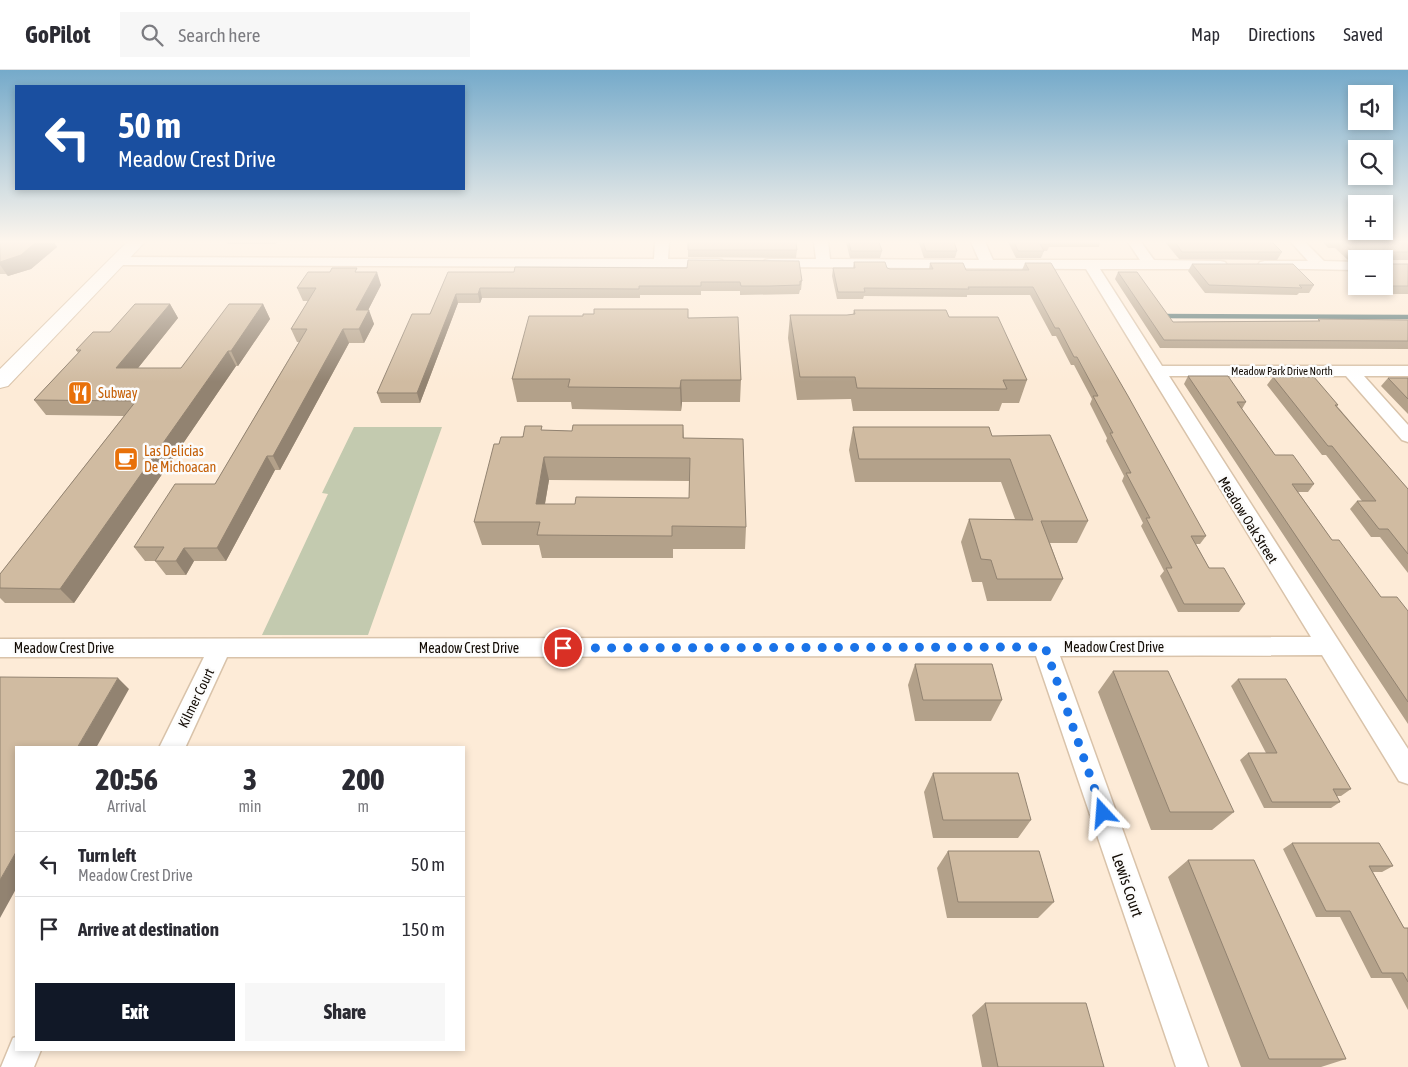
<!DOCTYPE html>
<html lang="en">
<head>
<meta charset="utf-8">
<style>
  :root { --surface:#fff; --page:#f7f7f7; --text:#2b2b33; --muted:#7c7c81; --line:#e1e1e2; --accent:#111827 }
  body { margin:0; font-family:"Asap Condensed",sans-serif; background:var(--page); color:var(--text); height:100vh; display:flex; flex-direction:column; font-size:19px; white-space:nowrap }
  * { box-sizing:border-box; margin:0 }
  p { font-size:16px; color:var(--muted) }
  .icon { flex:none; width:28px; height:28px; fill:none; stroke:currentColor; stroke-width:2; stroke-linecap:round; stroke-linejoin:round }
  .map { position:relative; flex:1; overflow:hidden }
  .sheet { position:absolute; left:15px; top:676px; width:450px; height:305px; display:flex; flex-direction:column; background:var(--surface); border-radius:0px; box-shadow:0 2px 8px #0003 }
  .sheet>* { flex:none }
  .top-card { position:absolute; left:15px; top:15px; width:450px; height:105px; border-radius:0px; box-shadow:0 2px 8px #0003; background:#1a4fa0; color:#fff; overflow:hidden }
  .fabs { position:absolute; left:1348px; top:15px; display:grid; gap:10px }
  .fabs a { display:grid; place-items:center; width:45px; height:45px; border-radius:0px; background:var(--surface); box-shadow:0 2px 8px #0003; font-size:25px }
  .pin { position:absolute; display:grid; place-items:center; width:42px; height:42px; color:#fff; margin:-21px; border:2px solid #fff; border-radius:50%; box-shadow:0 1px 5px #0007 }
  .me { position:absolute; width:55px; margin:-28px; rotate:341deg; stroke-linejoin:round; filter:drop-shadow(0 0 4px #0008) }
  .turn { display:flex; align-items:center; gap:18px; height:105px; padding:0 20px; font-size:22px }
  .turn .icon { width:65px; height:65px; stroke-width:2.5 }
  .turn b { display:block; font-size:35px; line-height:42px }
  .eta { display:flex; justify-content:space-evenly; align-items:center; height:85px; text-align:center }
  .eta b { font-size:30px; font-weight:800; line-height:35px }
  .button { display:flex; gap:10px; margin-top:auto; padding:10px 20px }
  .button a { flex:1; height:58px; border-radius:0px; background:var(--accent); color:#fff; font-size:20px; font-weight:800; line-height:58px; text-align:center }
  .button a+a { background:var(--page); color:var(--text) }
  ul { padding:0; list-style:none }
  li { display:flex; align-items:center; gap:15px; height:65px; padding:0 20px; border-top:1px solid var(--line) }
  li div { flex:1 }
  li b { display:block; font-size:19px }
  li em { font-style:normal }
  header { display:flex; align-items:center; gap:30px; box-sizing:border-box; height:70px; padding:0 25px; background:var(--surface); border-bottom:1px solid var(--line) }
  header strong { font-size:24px }
  nav { display:flex; gap:28px; margin-inline-start:auto; font-size:18px }
  .search { width:350px; height:45px; background:var(--page); display:flex; align-items:center; gap:12px; box-sizing:border-box; padding:0 18px; border-radius:0px; color:var(--muted); font-size:19px }
  .map>svg:first-child { display:block }
  .green { fill:#c3caaf }
  .lines { fill:none; stroke-linecap:round; stroke-linejoin:round }
  .stream { stroke:#4e6f6f; stroke-width:4.5 }
  .street-casing { stroke:#d9c3aa; stroke-width:3 }
  .secondary-casing { stroke:#d9c3aa; stroke-width:2 }
  .street { fill:#fff; fill-rule:evenodd }
  .secondary { fill:#fff; fill-rule:evenodd }
  .wall { fill:#b3a18a; fill-rule:evenodd }
  .shaded-wall { fill:#928371 }
  .building { fill:#d0bba1; stroke:#928371; fill-rule:evenodd }
  .route { stroke:#1a73e8; stroke-width:9; stroke-dasharray:0 16.2 }
  .labels { text-anchor:middle; dominant-baseline:central; stroke-width:5; stroke-linejoin:round; paint-order:stroke }
  .far-street-label { font-size:11px; fill:#130c05; stroke:#fcfcfc }
  .food-label { font-size:14px; fill:#c56008; stroke:#fcfcfc; text-anchor:start }
  .street-label { font-size:14px; fill:#130c05; stroke:#fcfcfc }
  .near-street-label { font-size:16px; fill:#130c05; stroke:#fcfcfc }
</style>
</head>
<body>
<header>
<strong>GoPilot</strong>
<div class="search"><svg class="icon" aria-label="search" viewBox="0 0 24 24"><circle cx="10" cy="10" r="6"/><path d="M15 15l6 6"/></svg>Search here</div>
<nav><a>Map</a><a>Directions</a><a>Saved</a></nav>
</header>
<div class="map">
<svg width="1408" height="997" viewBox="0 0 1408 997">
  <rect width="100%" height="100%" fill="#fdebd7"/>
  <path class="green" d="M354,357H442L368,565H262L328,424L322,423Z"/>
  <g class="lines">
    <path class="stream" d="M1160,246L1408,247"/>
    <defs>
      <path id="street" d="M655,172H669L668,189H717L722,190L724,193L722,196L717,197H661L117,195L110,191L117,187L654,189Z
        M814,172H828L830,189L979,190L971,172H985L993,190H1140L1128,172H1141L1154,190L1220,191L1225,192L1227,195L1225,198L1220,199H1100L1162,296H1408V306H1364L1408,355V372L1402,370L1346,306H1169L1408,679V714L1399,711L1322,585L1060,586L1208,997H1176L1036,586L227,587L185,678H159L204,587H0V569L1311,567L1086,199L770,197L765,196L763,193L765,190L770,189H816Z
        M1291,172H1305L1324,191L1356,192V200L1260,198L1258,195L1260,192L1265,191H1308Z
        M16,967V980H41L34,997H1L13,968Z"/>
      <path id="secondary" d="M127,172H145L8,316L0,318V299Z"/>
    </defs>
    <use href="#street" class="street-casing"/>
    <use href="#secondary" class="secondary-casing"/>
    <use href="#street" class="street"/>
    <use href="#secondary" class="secondary"/>
  </g>
  <path class="wall" d="M0,172H54L57,177L31,199L8,206L6,204H0Z
    M227,172H277L275,174H228Z
    M688,172L797,180L796,188L688,187Z
    M846,172H879L882,181L880,188H850Z
    M915,172H954L957,181L955,188H924L919,173Z
    M1008,172H1100L1099,177H1049L1047,181H1044L1041,188H1016Z
    M1165,172H1272L1282,182L1277,190L1179,189Z
    M1323,172H1408V190H1389V194H1408V224H1385L1377,216H1384V189H1356V191L1348,190L1335,178H1328Z
    M854,192L890,199H929L930,193L966,200H1022L1025,193L1206,466L1200,474H1196L1209,498L1245,534L1239,542H1178L1160,506L1164,501L1141,456L1143,453L1122,411L1124,406L1106,371L1107,368L1090,334L1092,329L1074,295H1071L1056,266H1052L1030,225H967V227L864,226L863,229H837L832,206L833,198H853Z
    M1192,194L1314,215L1309,223H1299L1297,225L1205,223L1188,201Z
    M358,202L381,215L368,240L374,254L364,273H349L280,400H275L226,491H194L186,505H166L155,491H156H145L134,477L215,414L299,272H297L291,259L308,231H303L297,218Z
    M448,202L802,211L801,220H800L799,224L740,225V221H701V225H640V228H482L480,233H458L420,333H381L377,323L430,244Z
    M1118,202L1173,252L1318,251V249L1408,250V279L1160,278L1115,209Z
    M170,234L178,248L138,298H181L263,234L270,249L238,296H236L74,533H5L0,528V504L124,346L46,345L34,330L78,283L76,280L110,262Z
    M854,240L949,247L1027,310L1019,333H1002L999,341H853L851,329L797,330L788,268L790,245H847L853,244Z
    M594,244L688,248L741,310L740,332H682L681,341L572,339L571,332H517L512,309L583,246Z
    M1188,306L1246,332L1242,339L1275,385L1314,414L1308,422H1298L1332,470L1381,527L1408,541V654L1184,314Z
    M1273,307L1338,335L1337,336L1408,419V503L1380,467H1371L1350,439L1357,431H1362L1326,385H1322L1267,315Z
    M1388,308H1408V344L1381,316Z
    M683,355L684,368L746,457L745,479H673V488H542L539,475H482L474,452L499,374L542,360L572,361ZM549,410L689,411V428L575,434H545Z
    M853,357L992,366L1088,451L1077,473H1050L1063,509L1051,531H987L982,512H972L961,472L969,449H1015L1001,412H855L849,380Z
    M915,594L1002,630L991,651H915L908,615Z
    M1113,601L1234,742L1212,760H1151L1098,622Z
    M1238,609L1351,719L1341,726H1337L1340,732L1331,738H1264L1240,690L1248,683H1266L1231,616Z
    M933,703L1031,750L1018,768H933L924,722Z
    M1292,773L1393,796L1382,802H1373L1404,858H1408V940L1391,908H1371L1340,847H1316L1283,779Z
    M948,781L1054,832L1038,848H947L937,798Z
    M1188,790L1346,989L1321,997H1241L1168,807Z
    M985,933L1104,997H982L972,945Z"/>
  <path class="shaded-wall" d="M34,172H54L57,177L31,199L8,206L0,195V192Z
    M377,202L381,215L361,254L356,240Z
    M480,218L482,228L480,233L478,224Z
    M456,224L458,233L420,333L417,323Z
    M170,234L178,248L126,313L116,298Z
    M263,234L270,249L238,296L231,281Z
    M369,240L374,254L364,273L359,259Z
    M343,259L349,273L280,400L273,386Z
    M228,281L236,296L74,533L60,519Z
    M681,310L682,332L681,341L680,318Z
    M267,386L275,400L226,491L217,478Z
    M544,387L549,410L541,456L536,434Z
    M184,478L194,491L186,505L176,491Z
    M118,608L129,619L96,678H77Z
    M16,782V819L0,848V810Z"/>
  <path class="building" d="M0,172H36L21,185L0,192Z
    M688,172H796L797,180H688Z
    M849,172H879L882,181H851Z
    M923,172H954L957,181H926Z
    M1014,172H1049L1050,174H1040L1044,181H1018Z
    M1175,172H1272L1282,182H1182Z
    M1342,172H1408V182H1389L1387,184L1389,194H1408V216H1390L1384,210V189H1363L1362,183L1353,182Z
    M688,190L799,191L802,211H800V215L770,216H741L740,212H701V216H639V219L480,218L478,224H456L417,323H377L412,244H430L448,202H514L515,197L687,198Z
    M854,192H885L887,198L890,199H933L930,193H963L966,200H1029L1025,193H1051L1128,326L1206,466H1191L1209,498H1224L1245,534H1184L1166,498H1172L1146,448H1150L1126,403H1131L1110,363H1113L1093,326H1098L1077,287H1074L1059,258H1055L1033,217H968L969,219L864,218L865,222H838L833,198H855Z
    M1192,194H1293L1314,215H1299L1302,218L1209,215Z
    M332,198H357L355,202H377L356,240H369L359,259H343L273,386H267L217,478H184L176,491H155L164,477H134L175,414H215L307,259H291L316,218H297L308,202H330Z
    M1118,202H1137L1173,252L1320,251L1318,249L1408,250V271L1164,270Z
    M135,234H170L116,298H181L229,234H263L231,281H228L60,519L0,518V504L136,331L34,330L81,280H76L93,262H110Z
    M594,239H688V248L738,247L741,310H681L680,318L568,317L570,309H512L529,246H583V244H594Z
    M854,240H946L949,247H998L1027,310H1003L1007,319L857,318L855,307H800L790,245H847L855,244Z
    M1188,306H1228L1246,332H1237L1275,385H1293L1314,414H1292L1332,470H1339L1381,527H1397L1408,541V632Z
    M1273,307H1314L1338,335H1335L1408,419V484L1388,459H1379L1357,431H1376L1332,376H1328Z
    M1388,308H1408V329Z
    M573,355H683V368L743,369L746,457L672,456V466L537,465L540,452H474L494,374H499L501,367H523L525,356H542L541,360L572,361ZM544,387L690,388L689,428L576,427L575,434H536Z
    M853,357H989L992,366L1050,365L1088,451H1041L1063,509H997L991,490L981,489L969,449L1033,450L1010,389H859Z
    M915,594H992L1002,630H923Z
    M1113,601H1168L1234,742H1170Z
    M0,607L118,608L77,678H16V782L0,810Z
    M1238,609H1286L1351,719H1333L1340,732H1272L1248,683H1277Z
    M933,703H1018L1031,750H943Z
    M1292,773H1379L1393,796H1369L1404,858H1408V912L1403,903H1382L1350,841H1326Z
    M948,781H1039L1054,832H958Z
    M1188,790H1254L1346,989H1269Z
    M985,933H1086L1104,997H998Z"/>
  <linearGradient id="sky" x2="0" y2="1"><stop stop-color="#75aaca"/><stop offset="0.55" stop-color="#fef6ed"/><stop offset="1" stop-color="#fef6ed" stop-opacity="0"/></linearGradient>
  <rect width="1408" height="312" fill="url(#sky)"/>
  <g class="lines">
    <path class="route" d="M563,578L1045,577L1103,743"/>
  </g>
  <defs>
    <symbol id="restaurant-square" viewBox="-11 -11 22 22"><rect x="-9" y="-9" width="18" height="18" rx="4" fill="#e8710a" stroke="#fcfcfc"/><path d="M-5-6h1v4h1v-4h1v4h1v-4h1v5L-1.5 .5V6h-2V.5L-5-1ZM5-6V6H3V1.5H1.5Q1.5-4 5-6Z" fill="#fff"/></symbol>
    <symbol id="cafe-square" viewBox="-11 -11 22 22"><rect x="-9" y="-9" width="18" height="18" rx="4" fill="#e8710a" stroke="#fcfcfc"/><path d="M-5.5-4.5H6V0H3Q3 3.5 0 3.5H-2.5Q-5.5 3.5-5.5 0ZM3-3.2v2h1.7v-2ZM-6 4.5H4V6H-6Z" fill="#fff"/></symbol>
  </defs>
  <g fill-rule="evenodd">
    <use href="#restaurant-square" x="66" y="309" width="28" height="28"/>
    <use href="#cafe-square" x="112" y="375" width="28" height="28"/>
  </g>
  <g class="labels">
    <g class="far-street-label">
      <text x="1282" y="301">Meadow Park Drive North</text>
    </g>
    <g class="food-label">
      <text x="98" y="323">Subway</text>
      <text x="144" y="381">Las Delicias<tspan x="144" dy="16">De Michoacan</tspan></text>
    </g>
    <g class="street-label">
      <text transform="translate(1248 450) rotate(58)">Meadow Oak Street</text>
      <text x="1114" y="577">Meadow Crest Drive</text>
      <text x="64" y="578">Meadow Crest Drive</text>
      <text x="469" y="578">Meadow Crest Drive</text>
      <text transform="translate(196 628) rotate(-64)">Kilmer Court</text>
    </g>
    <g class="near-street-label">
      <text transform="translate(1128 815) rotate(71)">Lewis Court</text>
    </g>
  </g>
</svg>
<div class="fabs">
<a><svg class="icon" aria-label="sound" viewBox="0 0 24 24"><path d="M4 9h4l5-4v14l-5-4H4zM17 9q2 3 0 6"/></svg></a>
<a><svg class="icon" aria-label="search" viewBox="0 0 24 24"><circle cx="10" cy="10" r="6"/><path d="M15 15l6 6"/></svg></a>
<a>+</a>
<a>−</a>
</div>
<div class="pin" style="left:563px;top:578px;background:#d93025"><svg class="icon" aria-label="arrive" viewBox="0 0 24 24"><path d="M6 21V4h12l-3 4 3 4H6"/></svg></div>
<svg class="me" style="left:1103px;top:743px" viewBox="-20 -20 40 40"><path d="M0-17L14 15 0 8-14 15z" fill="#1a73e8" stroke="#fff" stroke-width="4"/></svg>
<div class="top-card">
<div class="turn"><svg class="icon" aria-label="left" viewBox="0 0 24 24"><path d="M17 20v-9H6M10 6l-5 5 5 5"/></svg><div><b>50 m</b>Meadow Crest Drive</div></div>
</div>
<section class="sheet">
<div class="eta">
<div><b>20:56</b><p>Arrival</p></div>
<div><b>3</b><p>min</p></div>
<div><b>200</b><p>m</p></div>
</div>
<ul>
<li><svg class="icon" aria-label="left" viewBox="0 0 24 24"><path d="M17 20v-9H6M10 6l-5 5 5 5"/></svg><div><b>Turn left</b><p>Meadow Crest Drive</p></div><em>50 m</em></li>
<li><svg class="icon" aria-label="arrive" viewBox="0 0 24 24"><path d="M6 21V4h12l-3 4 3 4H6"/></svg><div><b>Arrive at destination</b></div><em>150 m</em></li>
</ul>
<div class="button"><a>Exit</a><a>Share</a></div>
</section>
</div>
</body>
</html>
